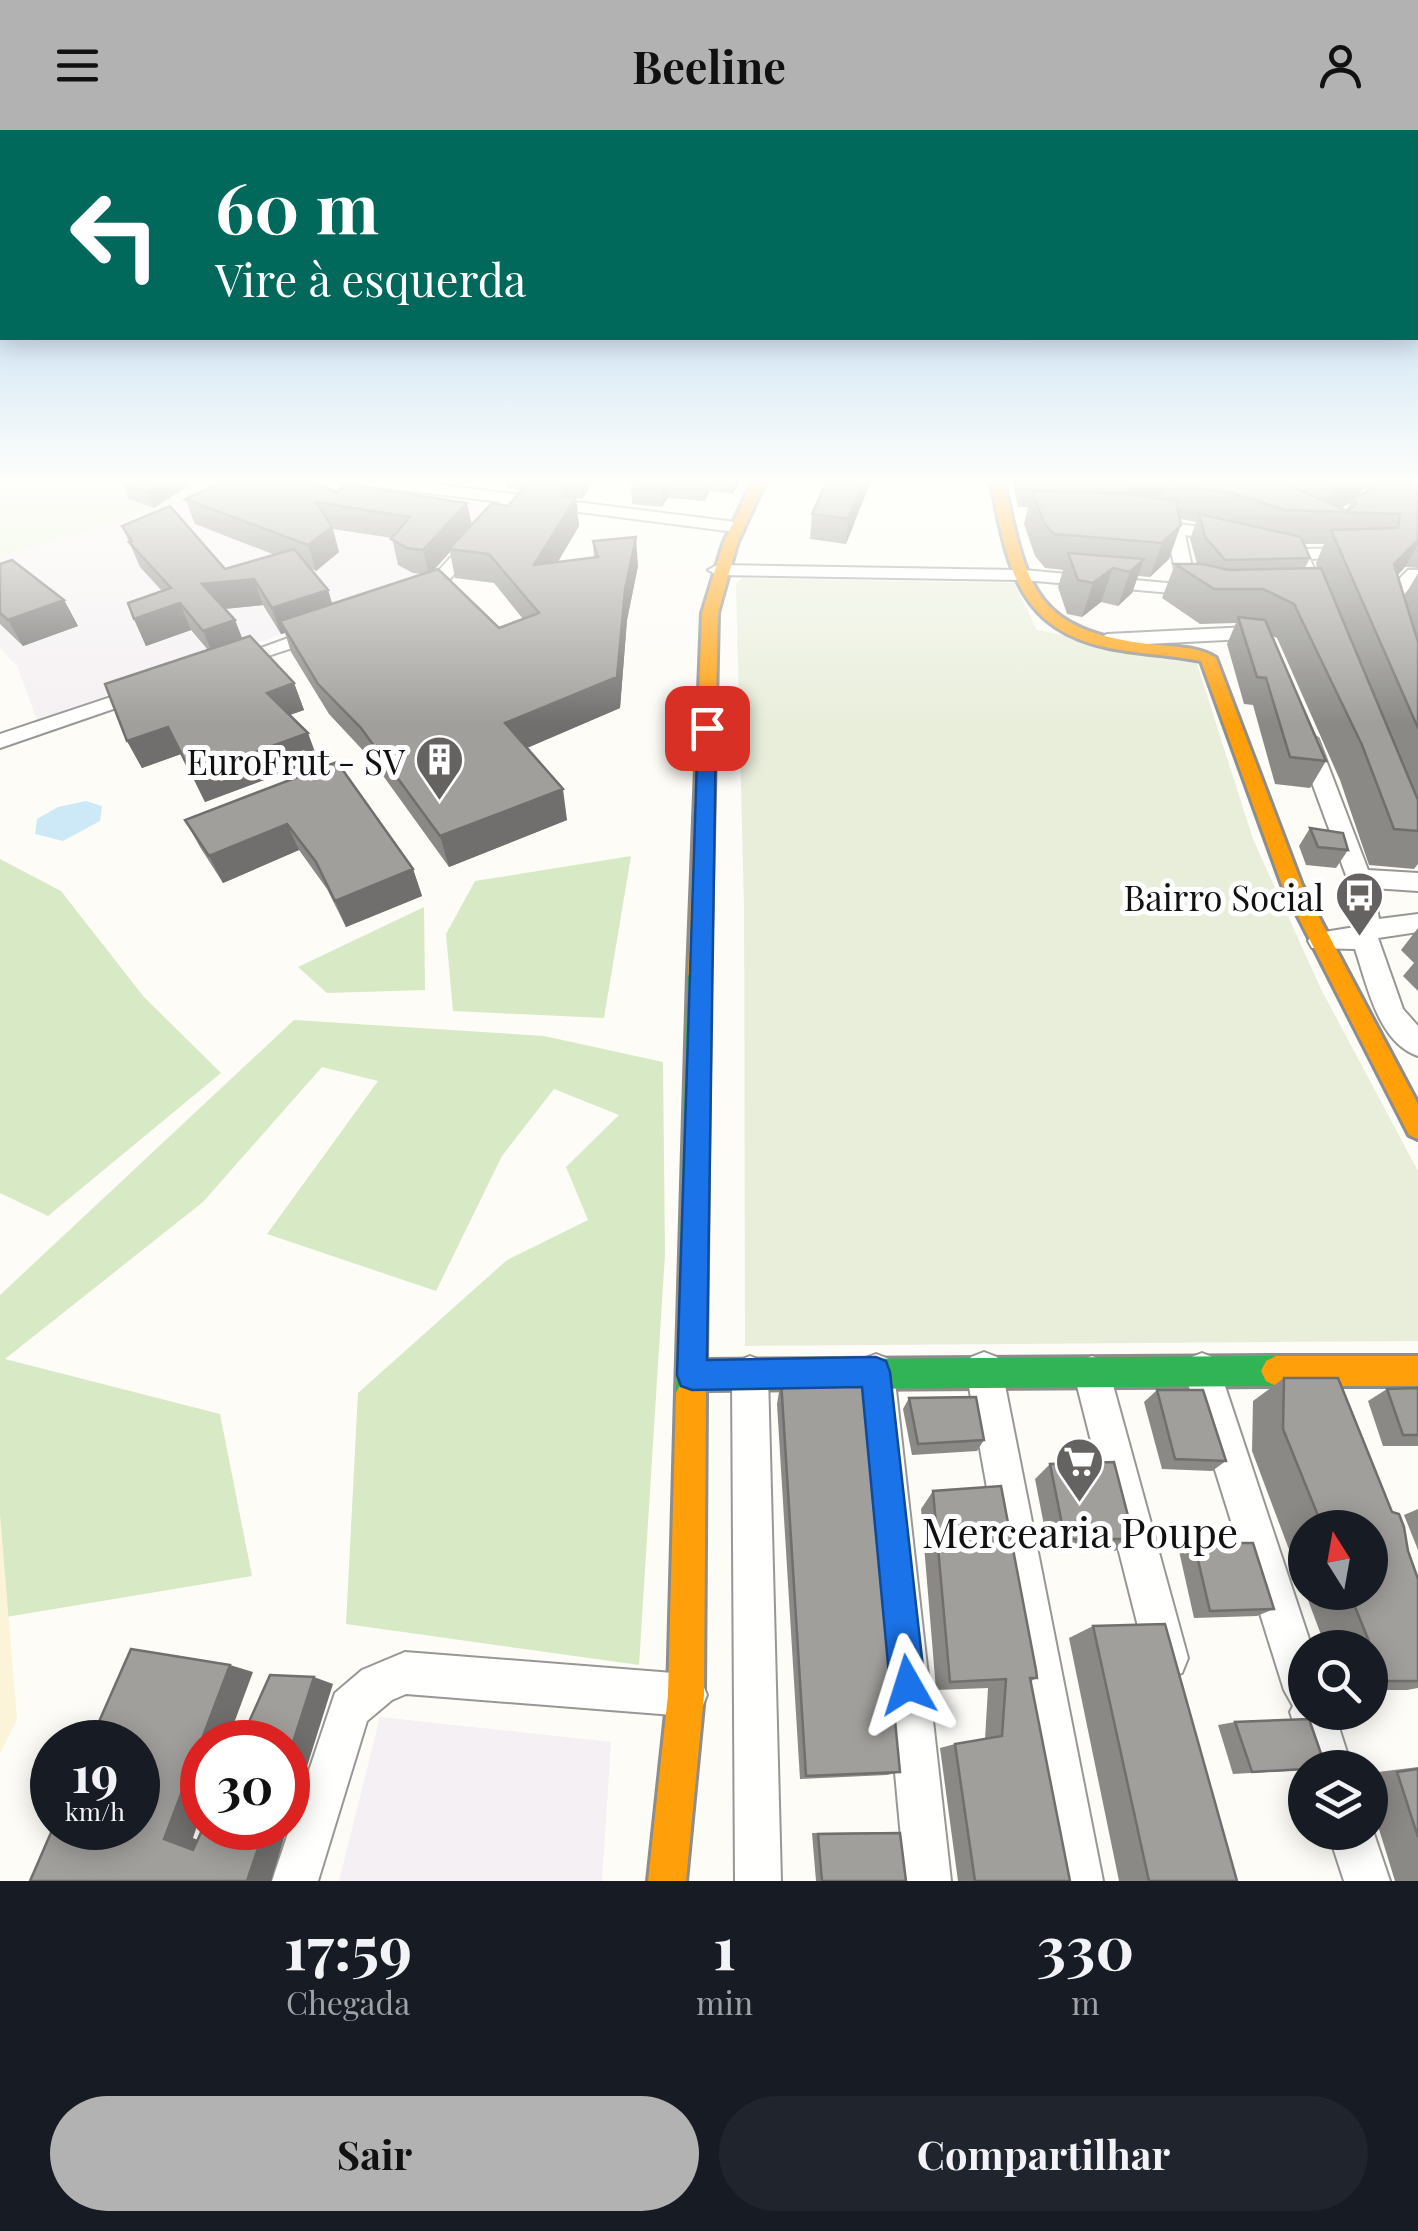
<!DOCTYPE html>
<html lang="pt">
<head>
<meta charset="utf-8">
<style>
  :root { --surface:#171b24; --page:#20242c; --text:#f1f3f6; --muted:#9ea1a6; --accent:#b2b2b3 }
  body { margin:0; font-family:"Playfair Display",serif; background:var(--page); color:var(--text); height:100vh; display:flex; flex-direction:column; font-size:38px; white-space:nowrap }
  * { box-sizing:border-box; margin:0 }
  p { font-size:32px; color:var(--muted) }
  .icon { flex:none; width:55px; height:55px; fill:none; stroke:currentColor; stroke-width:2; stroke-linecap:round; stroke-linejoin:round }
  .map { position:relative; height:1751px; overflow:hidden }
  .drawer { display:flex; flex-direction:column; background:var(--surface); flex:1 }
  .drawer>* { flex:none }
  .hud { position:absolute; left:0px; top:0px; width:1420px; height:210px; box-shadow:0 5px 25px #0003; background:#00695c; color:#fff; overflow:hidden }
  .needle { width:65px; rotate:349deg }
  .controls { position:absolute; left:1288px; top:1380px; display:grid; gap:20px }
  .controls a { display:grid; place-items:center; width:100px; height:100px; border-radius:50%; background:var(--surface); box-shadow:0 5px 25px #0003; font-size:50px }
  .speed { position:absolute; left:30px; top:1590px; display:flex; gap:20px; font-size:50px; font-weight:700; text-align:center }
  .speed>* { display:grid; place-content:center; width:130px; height:130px; border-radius:50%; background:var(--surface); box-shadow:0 5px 25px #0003; line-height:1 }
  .speed small { font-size:25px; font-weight:400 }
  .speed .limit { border:15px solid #d22; background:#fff; color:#111 }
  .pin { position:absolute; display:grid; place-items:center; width:85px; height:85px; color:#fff; margin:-42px; border-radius:20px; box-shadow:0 5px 15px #0006 }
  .me { position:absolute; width:110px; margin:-55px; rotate:354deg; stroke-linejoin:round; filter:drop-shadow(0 0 8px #0008) }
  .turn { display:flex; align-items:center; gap:35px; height:210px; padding:0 50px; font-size:45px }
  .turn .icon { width:130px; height:130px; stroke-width:2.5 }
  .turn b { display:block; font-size:70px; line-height:85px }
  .eta { display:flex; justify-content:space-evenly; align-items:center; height:170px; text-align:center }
  .eta b { font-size:60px; font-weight:700; line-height:70px }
  .button { display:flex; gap:20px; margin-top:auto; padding:20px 50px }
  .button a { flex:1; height:115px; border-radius:60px; background:var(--accent); color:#111; font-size:40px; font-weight:700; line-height:115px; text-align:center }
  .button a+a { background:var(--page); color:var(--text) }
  header { display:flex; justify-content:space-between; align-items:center; height:130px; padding:0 50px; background:var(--accent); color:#111; font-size:45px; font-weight:700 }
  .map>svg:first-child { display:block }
  .industrial { fill:#f5f0f3 }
  .green { fill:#e7f3d7 }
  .forest { fill:#d8eac5 }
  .sand { fill:#fcf4d9 }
  .cemetery { fill:#e9eedb }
  .water { fill:#cde8f7 }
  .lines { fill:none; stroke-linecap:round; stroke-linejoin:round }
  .street-casing { stroke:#979795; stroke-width:4 }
  .fast-casing { stroke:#8e8d8b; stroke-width:6 }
  .slow-casing { stroke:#8e8d8b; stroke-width:6 }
  .street { fill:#fffffe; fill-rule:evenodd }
  .fast { fill:#30b455; fill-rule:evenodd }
  .slow { fill:#ff9f0a; fill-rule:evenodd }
  .wall { fill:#8a8986; fill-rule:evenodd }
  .shaded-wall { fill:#716f6d }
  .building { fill:#a19f9c; stroke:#716f6d; stroke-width:2.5 }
  .route { fill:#1a73e8; stroke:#114b97; stroke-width:2.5 }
  .labels { text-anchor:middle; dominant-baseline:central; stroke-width:10; stroke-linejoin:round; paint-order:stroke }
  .poi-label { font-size:35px; fill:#111; stroke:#fff; text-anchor:end }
  .near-poi-label { font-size:42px; fill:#111; stroke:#fff }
</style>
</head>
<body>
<header><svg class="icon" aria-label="menu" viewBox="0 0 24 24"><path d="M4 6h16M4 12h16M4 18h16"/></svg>Beeline<svg class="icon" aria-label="person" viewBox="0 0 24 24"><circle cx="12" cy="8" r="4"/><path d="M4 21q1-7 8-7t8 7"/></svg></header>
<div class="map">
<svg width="1418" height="1751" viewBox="0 0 1418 1751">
  <rect width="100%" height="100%" fill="#fdfcf7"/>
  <path class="industrial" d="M270,348H305L493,376L415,458L37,590L17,536L0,518V425Z
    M380,1587L611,1612L602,1751H339Z"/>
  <path class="green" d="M0,348H253L263,350L0,426Z"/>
  <path class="forest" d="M631,726L604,888L453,881L446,804L475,751Z
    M0,729L61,761L144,867L221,943L48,1086L0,1063Z
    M424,777L425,860L327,863L298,837Z
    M294,890L544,906L663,932L665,1124L639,1535L346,1494L358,1263L507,1130L588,1090L566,1037L619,985L554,959L502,1026L436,1161L267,1104L378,951L322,937L203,1072L5,1229L220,1284L252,1446L0,1488V1165Z"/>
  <path class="sand" d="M0,1384L17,1589L0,1624Z"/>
  <path class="cemetery" d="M742,448L1014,453L1037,500L1196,531L1253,709L1321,859L1418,1041V1211L745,1216L744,777L736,454Z"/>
  <path class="water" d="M86,671L102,676L100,691L63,711L35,704L37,689L58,677Z"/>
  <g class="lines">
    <defs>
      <path id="street" d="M337,348H386L735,392L743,397L735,402L517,374L432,469L417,474L408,468L420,461L501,372L345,353Z
        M1144,389L1236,402L1239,406L1230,411L1185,405L1196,456L1206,458V466L1024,450L717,445L708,440L717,435L1024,440L1178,454L1167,402L1138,398V390Z
        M1358,418L1364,419V427L1310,429L1319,450L1310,455L1301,450L1290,424L1299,419Z
        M1408,440H1418V450L1397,471L1402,489L1400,493H1386L1379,470Z
        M324,495L331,497V505L232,538L222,532Z
        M1248,497L1273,510L1263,516L1245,509L1107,516L1097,510L1107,504Z
        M144,556L151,558L154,562L151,566L0,618V604Z
        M1307,602L1318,609L1368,740L1418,743V761L1373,758L1379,789L1418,784V802L1378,808L1403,879L1418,896V926C1378,913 1367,854 1355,819L1312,818L1308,811L1312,804L1355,797L1347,748L1296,609Z
        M984,1222L997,1227L1002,1240L1103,1751H1057L966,1240L971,1227Z
        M1202,1223L1215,1228L1220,1241L1312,1518H1305V1582H1334L1352,1638H1308L1290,1582L1293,1576L1284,1560L1184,1241L1189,1228Z
        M876,1224L889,1229L894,1242L951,1751H905L858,1242L863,1229Z
        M750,1226L763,1231L768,1244L781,1751H735L732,1244L737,1231Z
        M1092,1226L1105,1231L1110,1244L1188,1528L1182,1543L1167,1549L1152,1543L1146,1528L1074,1244L1079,1231Z
        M405,1522L686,1544L701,1550L707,1565L701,1580L686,1586L406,1564L392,1570L367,1591L318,1751H272L335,1563L362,1540Z
        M1370,1692L1390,1751H1344L1328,1702H1370Z"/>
      <path id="fast" d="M1331,348L1378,352L1410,348L1379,360Z
        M699,837L710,845L706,1230L1276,1226L1286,1231L1291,1241L1286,1251L1276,1256L706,1260L701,1273L691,1278L681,1273L676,1263L688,845Z"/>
      <path id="slow" d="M754,348H767L737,414L718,483L710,845L699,853L688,845L702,483L723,414Z
        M990,348H1003C1027,454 1030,500 1149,514C1170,517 1200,516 1216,528L1302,755L1418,974V1009L1409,1005L1282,755L1201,531C1171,525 1139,524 1109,518C1014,499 1007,431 990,348Z
        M1276,1226H1418V1256H1276L1266,1251L1261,1241L1266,1231Z
        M691,1248L701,1253L706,1263L704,1565L686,1751H648L668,1565L676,1263L681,1253Z"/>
    </defs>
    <use href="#street" class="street-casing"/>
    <use href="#fast" class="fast-casing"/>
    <use href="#slow" class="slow-casing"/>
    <use href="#street" class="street"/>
    <use href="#fast" class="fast"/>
    <use href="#slow" class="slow"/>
  </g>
  <path class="wall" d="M126,348H182L186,357L154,378L129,369L122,352Z
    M482,348H596L582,369L576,368L579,396L558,432L594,428L593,411L638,436L627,490L620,578L526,618L567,690L449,737L371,629L329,584L291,522L285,503L281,504L263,475L225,479L235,490L242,508L294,553L304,580L290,585L318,630L205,672L181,624L142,638L127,611L208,520L191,500L146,516L134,489L162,461L140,437L122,396L225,439L275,425L195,394L185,369L337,362L467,373L472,395L508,376L522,360L507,358L506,351ZM333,399L392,408L398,435L413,443L422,444L332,474L328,460L310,438L316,441L339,422ZM450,422L455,448L494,453L523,489L499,498L434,440Z
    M634,348H743L733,364L710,361L705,371L668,368L662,377L632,374L631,353Z
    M828,348H872L846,414L810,409L812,384Z
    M1012,348H1368L1360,364L1418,348V438L1405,437L1398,445L1404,467L1418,443V734L1414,739L1369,735L1340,650L1277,508L1272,506L1326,631L1310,658L1275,654L1253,575L1244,574L1227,514L1236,493L1200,494L1162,468L1175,434H1197L1190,409L1196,392L1180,389L1169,429L1150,447L1138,446L1132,463L1118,476L1101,472L1082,487L1067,484L1058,457L1063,440L1045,438L1035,426L1024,394L1028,377H1018ZM1350,373L1346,381L1340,378ZM1304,414H1324L1316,433L1317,438H1305L1310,428Z
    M0,434L64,470L78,496L23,516L0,494Z
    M337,632L413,739L422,766L346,797L327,759L299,720L223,753L200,717L185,690Z
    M1310,698L1348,720L1336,738L1306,735L1299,716Z
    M1418,798V861L1403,846L1414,833L1401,820Z
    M1284,1248L1408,1421L1418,1449V1558L1407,1560H1370V1518H1326L1305,1462H1370V1398H1305V1462L1252,1321L1253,1271Z
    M781,1250L900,1642L887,1645L800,1649L777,1274Z
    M1418,1258V1316H1383L1368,1271L1387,1259Z
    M1157,1260L1226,1331L1212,1341L1162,1339L1144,1272Z
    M909,1268L984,1310L977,1321L912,1325L903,1279Z
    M1050,1334L1134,1409L1115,1421H1049L1035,1349Z
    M933,1361L1037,1548L1031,1551L1070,1751H958L940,1618L955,1614L985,1609L988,1558L936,1560L921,1379Z
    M1418,1379V1420L1404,1385Z
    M1194,1413L1274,1479L1257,1486L1194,1488L1179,1421Z
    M1093,1496L1237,1751H1119L1069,1508Z
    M1235,1592L1305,1640L1233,1644L1218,1595Z
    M1418,1637V1751H1395L1370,1670V1643Z
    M891,1702L900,1703L906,1751H816L812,1703Z"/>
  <path class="shaded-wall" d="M167,348H182L186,357L154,378L147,362Z
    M580,348H596L582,369Z
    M666,348H667L668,368L662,377L661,356Z
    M705,348H710V361L705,371Z
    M733,348H743L733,364Z
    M865,348H872L846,414L848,389Z
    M1130,348H1191L1168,354L1164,364L1120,379Z
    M1352,348H1368L1358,369L1353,368L1350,373L1332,382L1322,381L1333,358Z
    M568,356L570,377L576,367L579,396L538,465L534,435L561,366Z
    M467,373L472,398L449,419L450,422L429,445L423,420Z
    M1181,395L1169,429L1150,447L1162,413Z
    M332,397L339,422L316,441L308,415Z
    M636,407L638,436L627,490L620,578L511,625L505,593L625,460Z
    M1418,410V415L1405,437L1376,467L1394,434Z
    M1144,429L1132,463L1118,476L1130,442Z
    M1113,438L1101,472L1082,487L1093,453Z
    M254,449L263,475L213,480L202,454Z
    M328,460L336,486L280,491L285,503L281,504L272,478Z
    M64,470L78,496L23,516L8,490Z
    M180,473L191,500L146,516L134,489Z
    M235,490L245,516L214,527L203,501Z
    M294,553L304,580L278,589L267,563Z
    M168,597L181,624L142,638L127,611Z
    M308,603L318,630L205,672L192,645Z
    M563,659L567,690L449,737L440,706Z
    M287,694L299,720L223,753L209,726Z
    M413,739L422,766L346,797L335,771Z
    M230,1535L253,1542L227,1612H202V1681L193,1708L220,1719L193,1720L164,1709Z
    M314,1547L333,1554L288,1697V1628Z
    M265,1698H287L271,1751H247Z"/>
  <path class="building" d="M126,348H167L147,362L122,352Z
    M233,348H298L337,362L346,354L467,373L423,420L407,418L391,409L410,387L316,372L332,397L308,415L185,369Z
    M634,348H666L661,356L631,353Z
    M828,348H865L848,389L812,384Z
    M1183,348H1272L1347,381L1357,374L1353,368L1394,348H1418V410L1394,434L1418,512V598L1331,400L1398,398L1400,384L1285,380L1232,363L1168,354Z
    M1312,348H1352L1333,358Z
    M530,351L568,356L561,366L576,367L534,435L598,427L593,411L636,407L625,460L617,547L505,593L563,659L440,706L361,598L318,554L280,491L438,439L499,498L539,483L489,424L449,419L492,373L508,376Z
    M1032,361L1130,364L1176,371L1181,395L1162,413L1054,404L1044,393Z
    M170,376L225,439L294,419L328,460L272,478L254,449L202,454L235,490L203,501L180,473L134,489L128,473L171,458L129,412L132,411L122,396Z
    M1199,384L1301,407L1310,428L1225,430L1205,407Z
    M1068,423L1144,429L1130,442L1113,438L1093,453L1078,450Z
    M12,430L64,470L8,490L0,483V434Z
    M1175,434H1203L1228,440L1321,438L1418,670V701L1394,699L1362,615L1294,474L1263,459H1214Z
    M1238,487L1265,490L1326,631L1290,627L1266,548L1257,547Z
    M250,506L294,553L267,563L308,603L192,645L168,597L127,611L105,554Z
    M337,632L413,739L335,771L316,732L287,694L209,726L185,690Z
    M1310,698L1343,703L1348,720L1318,717Z
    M1284,1248H1338L1392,1382L1399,1384L1404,1397L1408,1421L1418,1449V1551H1385L1349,1462H1370V1398H1323L1283,1299Z
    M781,1250H862L900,1642L806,1646Z
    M1418,1258V1305H1403L1387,1259Z
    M1157,1260H1203L1226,1331L1175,1329Z
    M976,1267L984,1310L918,1314L909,1268Z
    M1114,1332L1134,1409H1065L1050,1334Z
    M1001,1356L1036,1540L1037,1548H1030L1070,1751H975L955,1614L1002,1606L1006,1549L950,1552L933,1361Z
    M1194,1413H1253L1274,1479L1210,1481Z
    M1165,1494L1237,1751H1149L1093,1496Z
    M131,1519L230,1535L164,1709L193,1720L203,1698H265L247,1751H30L53,1698H138V1612H90Z
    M270,1545L314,1547L288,1628V1612H240Z
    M1309,1589L1326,1638H1305V1639L1252,1642L1235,1592Z
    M1418,1639V1707L1397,1642Z
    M900,1703L906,1751H822L818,1704Z"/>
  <linearGradient id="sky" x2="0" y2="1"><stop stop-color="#9dc9ee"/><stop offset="0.59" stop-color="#fefefb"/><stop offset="1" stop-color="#fefefb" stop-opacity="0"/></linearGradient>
  <rect width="1418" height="594" fill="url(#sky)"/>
  <path class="route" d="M707,593L716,598L707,1230L876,1227L886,1231L890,1242L925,1555L920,1568L908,1573L895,1568L890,1555L862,1257L692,1260L681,1256L677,1245L698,598Z"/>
  <defs>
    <symbol id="building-pin" viewBox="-11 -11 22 30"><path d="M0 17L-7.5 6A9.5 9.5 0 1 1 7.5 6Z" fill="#646362" stroke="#fff"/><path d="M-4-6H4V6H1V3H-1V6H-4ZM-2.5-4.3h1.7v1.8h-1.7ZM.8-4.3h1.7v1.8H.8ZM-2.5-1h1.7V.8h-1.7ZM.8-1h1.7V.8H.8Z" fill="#fff"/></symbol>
    <symbol id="bus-pin" viewBox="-11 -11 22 30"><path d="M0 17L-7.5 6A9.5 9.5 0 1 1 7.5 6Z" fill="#646362" stroke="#fff"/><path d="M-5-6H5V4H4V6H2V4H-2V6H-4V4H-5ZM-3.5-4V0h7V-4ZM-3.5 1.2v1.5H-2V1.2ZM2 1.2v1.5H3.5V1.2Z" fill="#fff"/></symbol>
    <symbol id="supermarket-pin" viewBox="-11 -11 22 30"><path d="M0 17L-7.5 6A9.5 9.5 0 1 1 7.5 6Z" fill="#646362" stroke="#fff"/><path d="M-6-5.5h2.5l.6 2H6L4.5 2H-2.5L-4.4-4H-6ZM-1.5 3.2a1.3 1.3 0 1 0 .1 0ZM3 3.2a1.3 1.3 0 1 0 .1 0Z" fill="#fff"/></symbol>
  </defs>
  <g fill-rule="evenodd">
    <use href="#building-pin" x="412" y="602" width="55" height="75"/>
    <use href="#bus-pin" x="1332" y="738" width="55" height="75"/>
    <use href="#supermarket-pin" x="1052" y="1304" width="55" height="75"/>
  </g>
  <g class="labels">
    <g class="poi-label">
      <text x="405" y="630">EuroFrut - SV</text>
      <text x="1324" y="766">Bairro Social</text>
    </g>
    <g class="near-poi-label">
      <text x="1080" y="1401">Mercearia Poupe</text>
    </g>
  </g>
</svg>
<div class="controls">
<a><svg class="needle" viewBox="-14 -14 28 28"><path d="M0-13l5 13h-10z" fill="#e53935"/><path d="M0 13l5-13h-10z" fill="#9ea1a6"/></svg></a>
<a><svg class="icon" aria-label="search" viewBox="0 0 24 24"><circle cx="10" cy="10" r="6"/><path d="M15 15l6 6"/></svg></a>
<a><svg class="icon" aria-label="layers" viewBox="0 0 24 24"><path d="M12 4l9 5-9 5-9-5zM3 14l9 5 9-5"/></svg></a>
</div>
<div class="speed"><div>19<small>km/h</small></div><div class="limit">30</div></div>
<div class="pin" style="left:707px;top:598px;background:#d93025"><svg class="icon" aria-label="arrive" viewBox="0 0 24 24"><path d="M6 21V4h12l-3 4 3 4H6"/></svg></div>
<svg class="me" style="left:908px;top:1555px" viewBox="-20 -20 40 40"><path d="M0-17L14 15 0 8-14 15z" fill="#1a73e8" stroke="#fff" stroke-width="4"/></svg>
<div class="hud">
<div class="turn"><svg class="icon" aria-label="left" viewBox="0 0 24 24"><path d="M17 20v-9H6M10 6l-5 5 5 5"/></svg><div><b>60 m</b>Vire à esquerda</div></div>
</div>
</div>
<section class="drawer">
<div class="eta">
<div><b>17:59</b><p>Chegada</p></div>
<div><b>1</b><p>min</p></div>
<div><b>330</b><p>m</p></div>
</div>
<div class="button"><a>Sair</a><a>Compartilhar</a></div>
</section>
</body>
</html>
